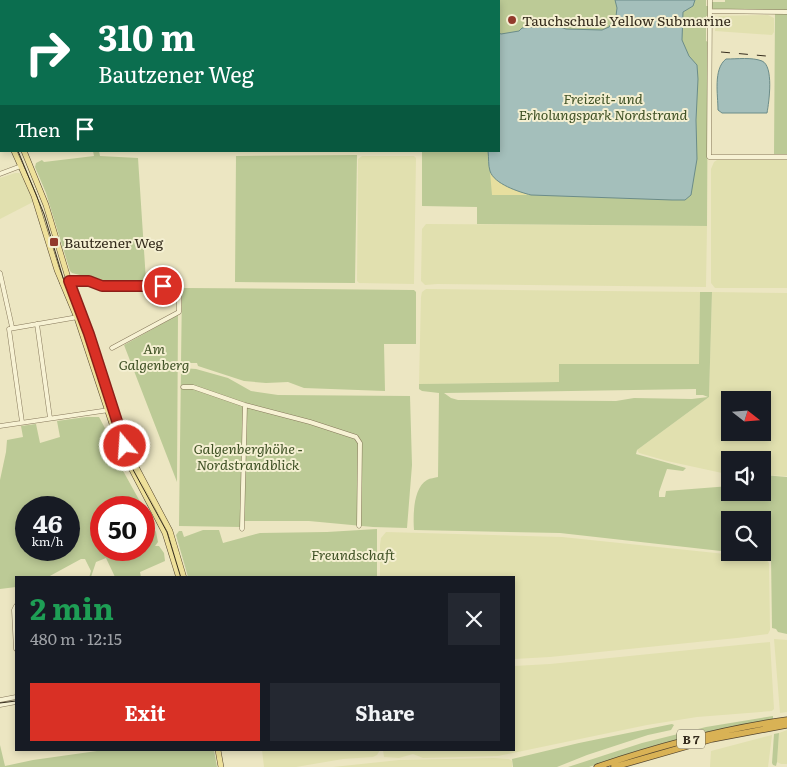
<!DOCTYPE html>
<html lang="en">
<head>
<meta charset="utf-8">
<style>
  :root { --surface:#171b24; --page:#242831; --text:#f1f3f6; --muted:#9ea1a6; --accent:#d93025 }
  body { margin:0; font-family:Literata,serif; background:var(--page); color:var(--text); height:100vh; display:flex; flex-direction:column; font-size:19px; white-space:nowrap }
  * { box-sizing:border-box; margin:0 }
  p { font-size:16px; color:var(--muted) }
  .icon { flex:none; width:28px; height:28px; fill:none; stroke:currentColor; stroke-width:2; stroke-linecap:round; stroke-linejoin:round }
  .map { position:relative; flex:1; overflow:hidden }
  .details { position:absolute; left:15px; top:576px; width:500px; height:175px; display:flex; flex-direction:column; background:var(--surface); border-radius:0px; box-shadow:0 2px 8px #0003 }
  .details>* { flex:none }
  .hud { position:absolute; left:0px; top:0px; width:500px; height:152px; box-shadow:0 2px 8px #0003; background:#0b6e4f; color:#fff; overflow:hidden }
  .needle { width:32px; rotate:107deg }
  .buttons { position:absolute; left:721px; top:391px; display:grid; gap:10px }
  .buttons a { display:grid; place-items:center; width:50px; height:50px; border-radius:0px; background:var(--surface); box-shadow:0 2px 8px #0003; font-size:25px }
  .speed { position:absolute; left:15px; top:496px; display:flex; gap:10px; font-size:25px; font-weight:700; text-align:center }
  .speed>* { display:grid; place-content:center; width:65px; height:65px; border-radius:50%; background:var(--surface); box-shadow:0 2px 8px #0003; line-height:1 }
  .speed small { font-size:12px; font-weight:400 }
  .speed .limit { border:8px solid #d22; background:#fff; color:#111 }
  .pin { position:absolute; display:grid; place-items:center; width:42px; height:42px; color:#fff; margin:-21px; border:2px solid #fff; border-radius:50%; box-shadow:0 1px 5px #0007 }
  .me { position:absolute; width:55px; margin:-28px; rotate:342deg; stroke-linejoin:round; filter:drop-shadow(0 0 4px #0008) }
  .turn { display:flex; align-items:center; gap:18px; height:105px; padding:0 15px; font-size:22px }
  .turn .icon { width:65px; height:65px; stroke-width:2.5 }
  .turn b { display:block; font-size:35px; line-height:42px }
  .then { display:flex; align-items:center; height:48px; padding:0 15px; background:#0003; gap:10px; font-size:19px }
  .round { display:grid; place-items:center; flex:none; width:52px; height:52px; border-radius:0px; background:var(--page) }
  .overview { display:flex; align-items:center; justify-content:space-between; height:85px; padding:0 15px }
  h1 { font-size:30px; font-weight:700; line-height:38px; color:#1e9e55 }
  .action { display:flex; gap:10px; margin-top:auto; padding:10px 15px }
  .action a { flex:1; height:58px; border-radius:0px; background:var(--accent); color:#fff; font-size:20px; font-weight:700; line-height:58px; text-align:center }
  .action a+a { background:var(--page); color:var(--text) }
  .map>svg:first-child { display:block }
  .farmland { fill:#e1e0af; fill-rule:evenodd }
  .green { fill:#bcca96; fill-rule:evenodd }
  .sand { fill:#e7df9f }
  .water { fill:#a4bfbb; stroke:#6b8c89 }
  .lines { fill:none; stroke-linecap:round; stroke-linejoin:round }
  .minor-casing { stroke:#85775a; stroke-width:5 }
  .major-casing { stroke:#53442e; stroke-width:6 }
  .highway-casing { stroke:#53442e; stroke-width:7 }
  .minor { stroke:#f7f2d4; stroke-width:4 }
  .major { stroke:#eee09a; stroke-width:5 }
  .highway { stroke:#d9b255; stroke-width:5.5 }
  .tram { stroke:#352c1d; stroke-width:1 }
  .rail { stroke:#352c1d; stroke-width:1; stroke-dasharray:9 9; stroke-linecap:butt }
  .route-casing { stroke:#8d1f18; stroke-width:12 }
  .route { stroke:#d93025; stroke-width:9 }
  .poi-dot { fill:#923a2c; stroke:#f4efd1; stroke-width:2 }
  .labels { text-anchor:middle; dominant-baseline:central; stroke-width:4; stroke-linejoin:round; paint-order:stroke }
  .shield { fill:#f4efd1; stroke:#6e6653; stroke-width:1 }
  .shield-label { font-size:12px; font-weight:bold; fill:#352c1d }
  .poi-label { font-size:14px; fill:#352c1d; stroke:#f4efd1; text-anchor:start }
  .park-label { font-size:14px; font-style:italic; fill:#3f5125; stroke:#f4efd1 }
</style>
</head>
<body>
<div class="map">
<svg width="787" height="767" viewBox="0 0 787 767">
  <rect width="100%" height="100%" fill="#ece6c2"/>
  <path class="farmland" d="M768,15L774,18V32L772,35L715,31L716,18L720,16Z
    M362,156H414L416,158L414,284L359,283L357,281L358,159Z
    M717,160H787V288H715L711,283V169L714,162Z
    M15,173H19L23,176L33,202L0,219V178Z
    M426,224L707,226L706,287L437,284L425,285L421,281L422,229Z
    M426,289L700,292L699,364H559L560,382L419,384L421,297L422,292Z
    M712,292L787,293V476L763,475L762,460H730V473H722L667,461L639,453L637,450L709,397ZM730,400H762V432H730Z
    M386,532L562,537L765,558L769,563L770,630L768,634L737,638L550,657L514,659V578L380,577V545L381,538Z
    M774,639L787,640V712L780,713Z
    M770,642L774,709L772,711L697,717L647,725L498,756L423,758L413,754L399,758L384,757L383,750H514V666L550,664Z
    M787,730V764H781L777,762L779,733Z
    M772,735L768,767H710L711,751Z
    M262,750H380L377,755L373,757L343,759L296,767H264Z
    M494,758L509,759L512,761V767H333L399,760Z"/>
  <path class="green" d="M45,0H227L45,1Z
    M232,0H335L232,1Z
    M423,0H706V6H708V16H706V41L708,42L707,226L477,224V207L422,206V151H499V1Z
    M725,0H787V11L715,10L712,8L711,2H725Z
    M775,14H787V154H774Z
    M93,151H99L100,156L138,158L146,281H103L72,273L70,271L46,193L35,167L36,163L42,160L44,162L94,156Z
    M357,155L355,283L235,282L236,156Z
    M185,288L414,290L416,292V344H384L385,391L304,388L288,382L266,383L244,381L198,366L197,363H181L182,289Z
    M700,292H712L709,397L637,450L636,454L686,468L683,471L667,469L659,492V497H665L666,491L730,486V492H762L763,475L787,477V634L778,632L776,629L772,628L771,556L735,553L762,552V520H730V552L560,533L414,530C413,516 413,488 427,480C430,478 435,478 438,477L439,393L422,391L419,389V384L559,382V364H699ZM696,389V395H703L708,397L692,399L634,398L616,401L458,400L451,398L444,393Z
    M178,315L177,482L124,345Z
    M181,368L196,369L228,378L251,391L278,395L410,396L412,465L407,528L373,527L309,521H240V527L179,526Z
    M86,417H99L107,432L122,469L143,507L101,508V550H144V509L156,532L158,542L155,546H159L164,553L165,561L140,572L141,577H115L106,558L96,562L91,577L89,578L91,571L85,559H81L48,577L16,578V587L0,589V480L6,452L7,440L23,437L21,426L36,424L40,443L60,437L57,421ZM26,508H69V550H26Z
    M377,529V578L188,577L176,535L179,531H182L184,537L203,530H219L223,543L260,533L327,532Z
    M773,716V719L708,732L646,748L589,767H568L642,743L706,727Z
    M672,724L674,725L671,730L648,735L587,755L557,767H513L512,759L579,743Z
    M779,733L777,762L776,766L773,765L772,763L774,734Z
    M0,745L5,766L33,760L104,750H214L217,767H0Z"/>
  <path class="sand" d="M490,172C499,185 517,191 531,195H492Z"/>
  <path class="water" d="M615,0H695L693,6L683,12L682,40L689,56L697,65L698,79L696,120L697,159L691,195L685,200H672L531,195C519,192 494,184 490,171C488,165 489,158 488,151H499V33L501,34L519,31L522,28L555,25L566,29L602,30L609,27L616,16L617,8Z
    M726,59C737,59 752,57 762,61C774,66 769,102 767,113H722L718,110C718,95 713,69 726,59Z"/>
  <g class="lines">
    <defs>
      <path id="minor" d="M710,0L709,157H787
        M354,1V0
        M420,1V0
        M710,11L787,12
        M0,174L21,166
        M0,273L12,327
        M62,283C79,276 88,284 104,285C129,288 154,285 179,286V312L112,348
        M37,324L50,418
        M183,387H193L245,405L310,422L356,437L360,443L359,526
        M22,422L9,329L78,317
        M0,426L109,410
        M242,529L245,405
        M16,606L14,610L16,649
        M0,700L16,697
        M0,705L16,702"/>
      <path id="major" d="M0,100L1,102
        M0,118L1,121
        M14,151L34,196L57,270L77,318L119,445L165,533L179,578
        M24,151L46,205L72,291L89,334L125,446L170,531L184,578
        M218,750L221,767"/>
      <path id="highway" d="M597,767C659,746 722,729 787,720
        M614,767L712,739L787,725"/>
    </defs>
    <use href="#minor" class="minor-casing"/>
    <use href="#major" class="major-casing"/>
    <use href="#highway" class="highway-casing"/>
    <use href="#minor" class="minor"/>
    <use href="#major" class="major"/>
    <use href="#highway" class="highway"/>
    <path class="tram" d="M0,111L1,114
      M18,151L44,214L63,278L79,317L118,438L124,453L167,532L181,578
      M0,703L16,701"/>
    <path class="rail" d="M721,52L766,56"/>
  </g>
  <g class="lines">
    <defs>
      <path id="route" d="M125,446L89,334L69,281H89L102,286H163"/>
    </defs>
    <use href="#route" class="route-casing"/>
    <use href="#route" class="route"/>
  </g>
  <g class="poi-dot">
    <circle cx="512" cy="20" r="5"/>
    <rect x="49" y="237" width="10" height="10" rx="2.5"/>
  </g>
  <g class="labels">
    <rect class="shield" x="677" y="729.5" width="28" height="19" rx="4"/>
    <g class="shield-label">
      <text x="691" y="739">B 7</text>
    </g>
    <g class="poi-label">
      <text x="522" y="20">Tauchschule Yellow Submarine</text>
      <text x="64" y="242">Bautzener Weg</text>
    </g>
    <g class="park-label">
      <text x="603" y="98">Freizeit- und<tspan x="603" dy="16">Erholungspark Nordstrand</tspan></text>
      <text x="154" y="348">Am<tspan x="154" dy="16">Galgenberg</tspan></text>
      <text x="248" y="448">Galgenberghöhe -<tspan x="248" dy="16">Nordstrandblick</tspan></text>
      <text x="353" y="554">Freundschaft</text>
    </g>
  </g>
</svg>
<div class="buttons">
<a><svg class="needle" viewBox="-14 -14 28 28"><path d="M0-13l5 13h-10z" fill="#e53935"/><path d="M0 13l5-13h-10z" fill="#9ea1a6"/></svg></a>
<a><svg class="icon" aria-label="sound" viewBox="0 0 24 24"><path d="M4 9h4l5-4v14l-5-4H4zM17 9q2 3 0 6"/></svg></a>
<a><svg class="icon" aria-label="search" viewBox="0 0 24 24"><circle cx="10" cy="10" r="6"/><path d="M15 15l6 6"/></svg></a>
</div>
<div class="speed"><div>46<small>km/h</small></div><div class="limit">50</div></div>
<div class="pin" style="left:163px;top:286px;background:#d93025"><svg class="icon" aria-label="arrive" viewBox="0 0 24 24"><path d="M6 21V4h12l-3 4 3 4H6"/></svg></div>
<svg class="me" style="left:125px;top:446px" viewBox="-20 -20 40 40"><circle r="17" fill="#d93025" stroke="#fff" stroke-width="3"/><path d="M0-11L8 9 0 5-8 9z" fill="#fff"/></svg>
<div class="hud">
<div class="turn"><svg class="icon" aria-label="right" viewBox="0 0 24 24"><path d="M7 20v-9h11M14 6l5 5-5 5"/></svg><div><b>310 m</b>Bautzener Weg</div></div>
<div class="then">Then<svg class="icon" aria-label="arrive" viewBox="0 0 24 24"><path d="M6 21V4h12l-3 4 3 4H6"/></svg></div>
</div>
<section class="details">
<div class="overview"><div><h1>2 min</h1><p>480 m · 12:15</p></div><a class="round"><svg class="icon" aria-label="close" viewBox="0 0 24 24"><path d="M6 6l12 12M18 6L6 18"/></svg></a></div>
<div class="action"><a>Exit</a><a>Share</a></div>
</section>
</div>
</body>
</html>
